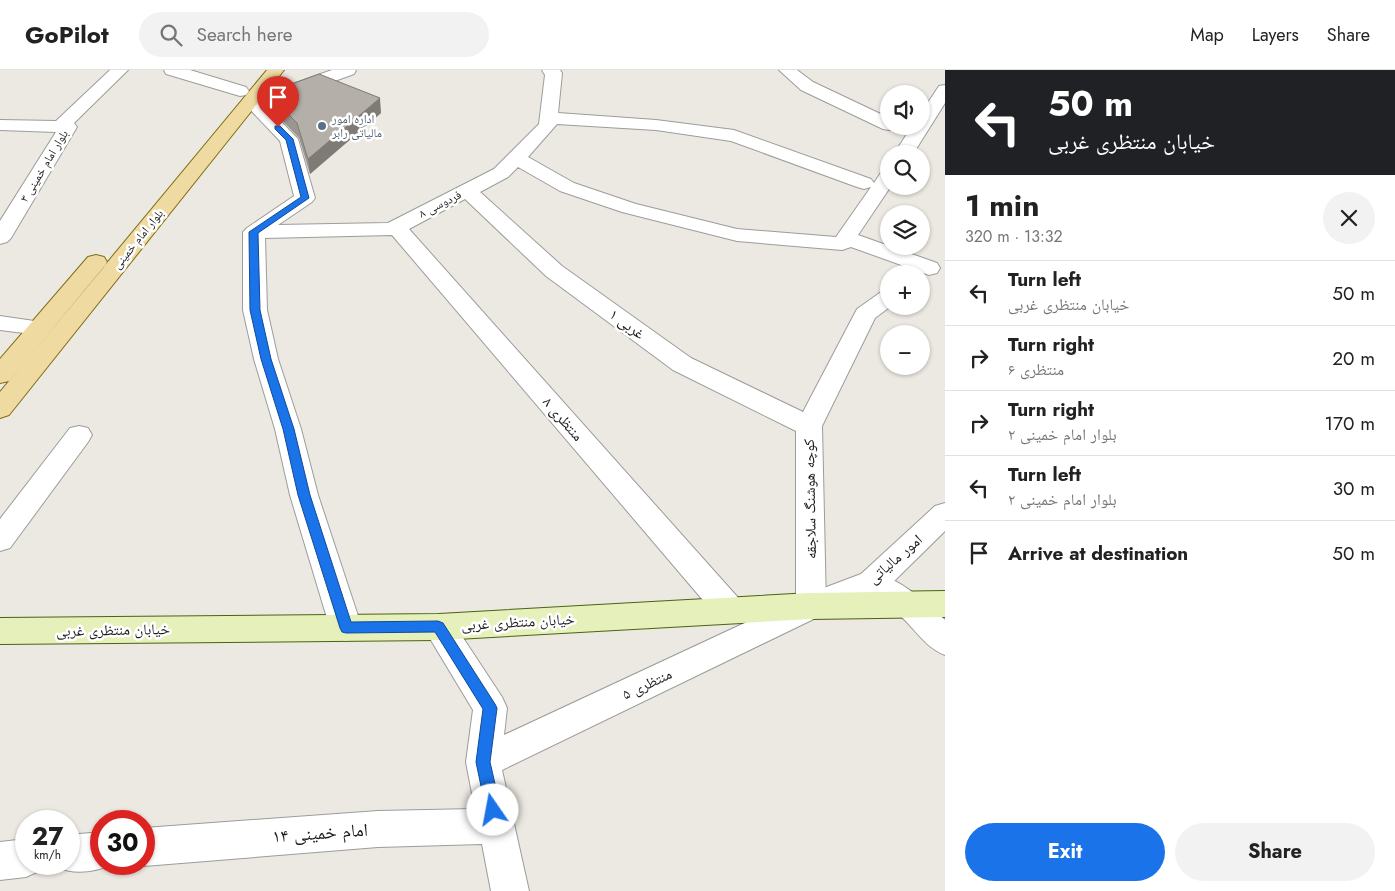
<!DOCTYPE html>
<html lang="en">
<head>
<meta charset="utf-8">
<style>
  :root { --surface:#fff; --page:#f2f2f2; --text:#222; --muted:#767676; --line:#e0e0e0; --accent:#1a73e8 }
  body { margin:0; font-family:Jost,"Noto Naskh Arabic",sans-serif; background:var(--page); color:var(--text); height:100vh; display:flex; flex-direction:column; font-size:19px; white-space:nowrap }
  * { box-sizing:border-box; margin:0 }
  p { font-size:16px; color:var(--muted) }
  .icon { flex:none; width:28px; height:28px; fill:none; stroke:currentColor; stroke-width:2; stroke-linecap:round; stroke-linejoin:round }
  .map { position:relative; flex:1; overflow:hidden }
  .details { display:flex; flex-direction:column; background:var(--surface); width:450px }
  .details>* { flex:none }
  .hud { background:#202124; color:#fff; overflow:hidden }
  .tools { position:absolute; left:880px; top:15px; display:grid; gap:10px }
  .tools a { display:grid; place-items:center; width:50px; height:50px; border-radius:50%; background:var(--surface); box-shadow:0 1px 4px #0004; font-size:25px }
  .speed { position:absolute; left:15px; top:740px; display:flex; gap:10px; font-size:25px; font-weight:700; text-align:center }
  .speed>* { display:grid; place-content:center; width:65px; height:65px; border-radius:50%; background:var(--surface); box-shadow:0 1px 4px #0004; line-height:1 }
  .speed small { font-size:12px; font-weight:400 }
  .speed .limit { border:8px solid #d22; background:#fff; color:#111 }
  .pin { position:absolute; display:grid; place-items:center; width:42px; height:42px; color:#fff; margin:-51px -21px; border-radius:50% 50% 50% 0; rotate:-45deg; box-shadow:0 0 5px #0007 }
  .pin .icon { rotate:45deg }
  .me { position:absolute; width:55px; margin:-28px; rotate:348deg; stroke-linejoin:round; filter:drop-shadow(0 0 4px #0008) }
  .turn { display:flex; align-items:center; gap:18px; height:105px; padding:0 20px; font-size:22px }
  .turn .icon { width:65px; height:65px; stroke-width:2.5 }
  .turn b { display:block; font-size:35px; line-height:42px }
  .round { display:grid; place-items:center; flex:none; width:52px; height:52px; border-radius:26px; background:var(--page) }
  .headline { display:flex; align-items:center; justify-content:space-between; height:85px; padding:0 20px }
  h1 { font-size:30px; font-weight:700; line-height:38px }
  .cta { display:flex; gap:10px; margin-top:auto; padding:10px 20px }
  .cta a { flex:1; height:58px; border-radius:30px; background:var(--accent); color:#fff; font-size:20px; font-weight:700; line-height:58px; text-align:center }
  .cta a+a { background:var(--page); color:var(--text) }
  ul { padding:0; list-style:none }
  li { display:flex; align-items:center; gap:15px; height:65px; padding:0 20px; border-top:1px solid var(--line) }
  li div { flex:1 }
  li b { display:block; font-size:19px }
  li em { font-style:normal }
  header { display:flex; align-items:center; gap:30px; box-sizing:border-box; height:70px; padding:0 25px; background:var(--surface); border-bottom:1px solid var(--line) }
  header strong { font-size:24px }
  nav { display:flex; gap:28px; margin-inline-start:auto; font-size:18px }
  .search { width:350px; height:45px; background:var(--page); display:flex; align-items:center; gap:12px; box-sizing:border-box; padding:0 18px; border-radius:28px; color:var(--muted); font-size:19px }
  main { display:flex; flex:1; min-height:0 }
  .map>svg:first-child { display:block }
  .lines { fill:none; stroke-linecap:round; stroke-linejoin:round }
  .minor-casing { stroke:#9c9c9c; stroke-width:2 }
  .tertiary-casing { stroke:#9c9c9c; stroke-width:2 }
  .secondary-casing { stroke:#4c6211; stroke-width:2 }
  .primary-casing { stroke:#806d11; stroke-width:2 }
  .minor { fill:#fff; fill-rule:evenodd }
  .tertiary { fill:#fff; fill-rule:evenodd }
  .secondary { fill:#e5f0ba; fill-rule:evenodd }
  .primary { fill:#efdba2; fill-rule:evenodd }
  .wall { fill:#9b9690 }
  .shaded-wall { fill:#7e7a76 }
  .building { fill:#b4afa8; stroke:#7e7a76 }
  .route { fill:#1a73e8; stroke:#114b97 }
  .service-dot { fill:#5c6f8a; stroke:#fff; stroke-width:2 }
  .labels { text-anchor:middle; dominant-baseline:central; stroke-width:5; stroke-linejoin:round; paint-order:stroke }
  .far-service-label { font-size:12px; fill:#4e5e75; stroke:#fff; text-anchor:start }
  .far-street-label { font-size:12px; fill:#1b1b1b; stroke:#fff }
  .street-label { font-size:15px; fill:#1b1b1b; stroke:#fff }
  .near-street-label { font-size:18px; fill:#1b1b1b; stroke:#fff }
</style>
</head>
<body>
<header>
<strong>GoPilot</strong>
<div class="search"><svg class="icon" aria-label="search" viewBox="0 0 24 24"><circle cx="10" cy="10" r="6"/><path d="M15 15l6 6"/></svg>Search here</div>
<nav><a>Map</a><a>Layers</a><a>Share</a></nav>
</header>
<main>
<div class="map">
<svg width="945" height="821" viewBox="0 0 945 821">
  <rect width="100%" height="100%" fill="#ebe9e1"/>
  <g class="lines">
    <defs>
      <path id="minor" d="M110,0H128L74,53L77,57L11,168L7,172L0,174V151L56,62L0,60V50L56,51Z
        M164,0H190L246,17L249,21L246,25L240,26L166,4Z
        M332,0H356L354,4L299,24L293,25L287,24L284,20L287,16Z
        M542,0H560L562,3L558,43L656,50L734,60L871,109L874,113L882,101L889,99V116H891L858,165L937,193L940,198L937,203L929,205L851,177L842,180L737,171L622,142L560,121L518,97L508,107L480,122L562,196L691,288L803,342L857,239L881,222L889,220V236H891L875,248L822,356L826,536L822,545L502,700L529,821H491L482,774L378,777L144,796L140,794H144V758L378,741L475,739L466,692L473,640L423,557L428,548L439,544L450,548L502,627L507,638L504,665L796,529V361L673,300L546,206L465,129L409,159L741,531L745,540L741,549L730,553L719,549L392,165L265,168L267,240L278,289L301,359L318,425L362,558L357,567L346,571L335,567L330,558L290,425L275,359L254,289L243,240V162L247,158L294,126L280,71L242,31L245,27L251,26L257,27L298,69L315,128L312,132L278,155L388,153L494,99L539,54L545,5ZM557,54L656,60L731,71L857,117L864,119L871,117L836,167L737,159L636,134L574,113L528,87Z
        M779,0H797L813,12L889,48V56H897L895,59L889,60L883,59L801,20Z
        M945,15V33L913,84H894L912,56H921V43L939,16Z
        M0,246L48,253L52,258L48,263L40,265L0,260Z
        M79,356L88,358L92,365L88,372L10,478L0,481V449L70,358Z
        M872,501C902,511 923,529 945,550V585C922,576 913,554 894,541C881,532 864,528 857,513L861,504Z
        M101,762V794H114C95,802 75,805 56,797L54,794H69V765Z
        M26,769V794H42L39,801L26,807L0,810V772Z"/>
      <path id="tertiary" d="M945,433V461L883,522L811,549L800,545L796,536L800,527L861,504L935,436Z"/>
      <path id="secondary" d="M945,521V547L811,549L439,570L0,574V548L439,544L811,523Z"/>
      <path id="primary" d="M267,0H284L9,345L0,348V322Z
        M96,185L104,187L107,192L104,197L9,311L0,313V289L88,187Z"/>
    </defs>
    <use href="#minor" class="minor-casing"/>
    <use href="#tertiary" class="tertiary-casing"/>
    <use href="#secondary" class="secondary-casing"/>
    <use href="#primary" class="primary-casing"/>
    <use href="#minor" class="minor"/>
    <use href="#tertiary" class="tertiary"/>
    <use href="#secondary" class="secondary"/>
    <use href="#primary" class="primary"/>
  </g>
  <path class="wall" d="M267,23L381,43L310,104L299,68L269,37Z"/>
  <path class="shaded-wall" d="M380,28L381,43L310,104L308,89Z"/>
  <path class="building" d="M319,4L380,28L308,89L297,53L267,23Z"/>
  <path class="route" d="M275,56H280L293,69L309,128L258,163L260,240L271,289L294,359L310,425L351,552L438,551L443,553L495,634L497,638L490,692L501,740L499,745L493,747L488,745L486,740L476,692L483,639L435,562L346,563L342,562L340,558L298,425L283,359L261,289L250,240L249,162L301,127L286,70L275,59Z"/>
  <circle class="service-dot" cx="322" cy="56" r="5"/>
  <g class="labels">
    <g class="far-service-label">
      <text x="332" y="49">اداره امور<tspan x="332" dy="14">مالیاتی رابر</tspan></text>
    </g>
    <g class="far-street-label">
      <text transform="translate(44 96) rotate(-59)">بلوار امام خمینی ۳</text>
      <text transform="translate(440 134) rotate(-27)">فردوسی ۸</text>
      <text transform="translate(138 169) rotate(-51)">بلوار امام خمینی</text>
    </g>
    <g class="street-label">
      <text transform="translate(627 254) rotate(36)">غربی ۱</text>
      <text transform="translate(563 349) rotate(49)">منتظری ۸</text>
      <text transform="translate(810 429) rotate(-91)">کوچه هوشنگ سلاجقه</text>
      <text transform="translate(895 489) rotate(-41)">امور مالیاتی</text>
      <text transform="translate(518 552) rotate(-3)">خیابان منتظری غربی</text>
      <text transform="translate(113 560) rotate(-1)">خیابان منتظری غربی</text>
      <text transform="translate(647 614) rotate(-25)">منتظری ۵</text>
    </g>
    <g class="near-street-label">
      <text transform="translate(320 763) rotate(-4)">امام خمینی ۱۴</text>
    </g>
  </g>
</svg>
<div class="tools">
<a><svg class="icon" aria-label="sound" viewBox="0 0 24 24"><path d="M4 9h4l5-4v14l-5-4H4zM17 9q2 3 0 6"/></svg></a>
<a><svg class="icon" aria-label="search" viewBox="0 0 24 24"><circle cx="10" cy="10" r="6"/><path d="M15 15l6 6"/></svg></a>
<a><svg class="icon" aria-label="layers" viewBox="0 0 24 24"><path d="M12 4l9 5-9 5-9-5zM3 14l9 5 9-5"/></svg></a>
<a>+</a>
<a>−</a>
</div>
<div class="speed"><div>27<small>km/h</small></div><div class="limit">30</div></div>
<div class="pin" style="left:278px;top:57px;background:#d93025"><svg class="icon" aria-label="arrive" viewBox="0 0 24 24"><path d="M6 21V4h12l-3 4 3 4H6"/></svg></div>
<svg class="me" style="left:493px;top:740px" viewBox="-20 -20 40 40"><circle r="19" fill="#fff"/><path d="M0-13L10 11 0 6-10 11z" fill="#1a73e8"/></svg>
</div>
<section class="details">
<div class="hud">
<div class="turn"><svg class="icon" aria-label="left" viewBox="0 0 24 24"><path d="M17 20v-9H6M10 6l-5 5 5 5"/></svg><div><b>50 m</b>خیابان منتظری غربی</div></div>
</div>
<div class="headline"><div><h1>1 min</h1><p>320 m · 13:32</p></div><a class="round"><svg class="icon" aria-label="close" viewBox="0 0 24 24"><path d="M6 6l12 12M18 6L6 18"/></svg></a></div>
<ul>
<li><svg class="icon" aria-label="left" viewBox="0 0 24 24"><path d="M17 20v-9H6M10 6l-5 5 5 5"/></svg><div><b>Turn left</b><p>خیابان منتظری غربی</p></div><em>50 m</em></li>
<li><svg class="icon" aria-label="right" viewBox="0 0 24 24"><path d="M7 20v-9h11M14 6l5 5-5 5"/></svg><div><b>Turn right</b><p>منتظری ۶</p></div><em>20 m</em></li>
<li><svg class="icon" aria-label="right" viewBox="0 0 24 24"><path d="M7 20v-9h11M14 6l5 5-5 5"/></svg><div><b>Turn right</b><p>بلوار امام خمینی ۲</p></div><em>170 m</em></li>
<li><svg class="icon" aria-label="left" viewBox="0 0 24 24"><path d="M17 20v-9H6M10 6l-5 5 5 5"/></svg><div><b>Turn left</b><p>بلوار امام خمینی ۲</p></div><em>30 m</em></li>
<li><svg class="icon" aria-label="arrive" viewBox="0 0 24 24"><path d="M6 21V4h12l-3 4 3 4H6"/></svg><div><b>Arrive at destination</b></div><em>50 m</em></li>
</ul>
<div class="cta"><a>Exit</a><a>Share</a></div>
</section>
</main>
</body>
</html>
